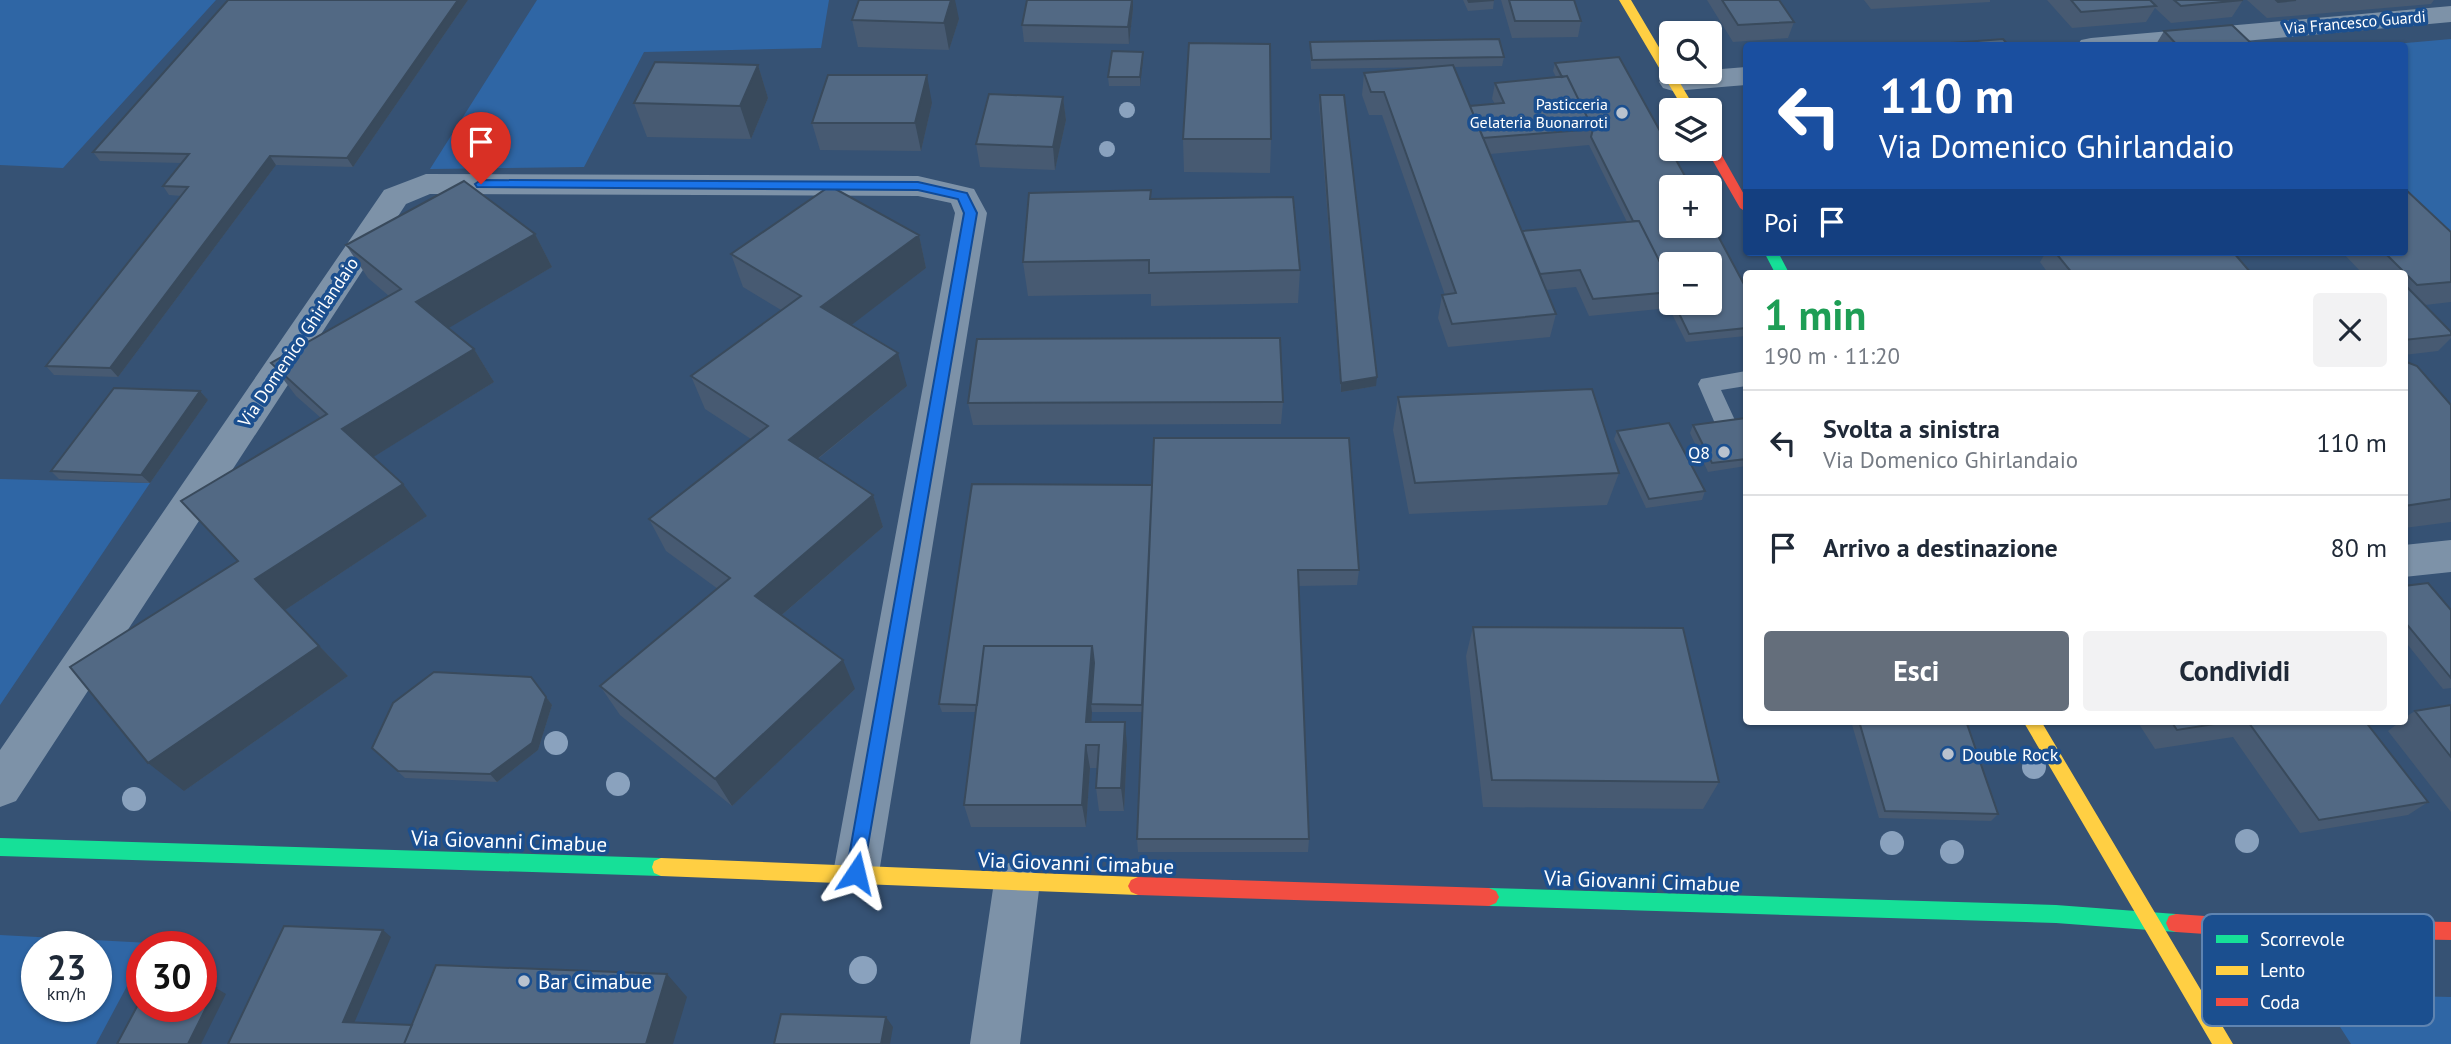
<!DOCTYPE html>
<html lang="it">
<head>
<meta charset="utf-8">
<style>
  :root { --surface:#fff; --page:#f2f2f3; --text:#1f2937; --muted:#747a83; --line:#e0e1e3; --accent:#646e7b }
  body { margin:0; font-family:"PT Sans",sans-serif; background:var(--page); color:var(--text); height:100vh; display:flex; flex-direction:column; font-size:26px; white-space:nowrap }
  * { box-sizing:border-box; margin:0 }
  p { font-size:23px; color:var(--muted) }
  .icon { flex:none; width:38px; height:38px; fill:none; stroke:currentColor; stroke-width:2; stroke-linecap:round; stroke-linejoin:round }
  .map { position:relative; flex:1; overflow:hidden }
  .panel { position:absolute; left:1743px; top:270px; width:665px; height:455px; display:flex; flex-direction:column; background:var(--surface); border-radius:7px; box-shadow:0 2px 5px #0004 }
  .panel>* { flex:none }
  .banner { position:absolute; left:1743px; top:42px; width:665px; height:214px; border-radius:7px; box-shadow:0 2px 5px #0004; background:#1a4fa0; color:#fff; overflow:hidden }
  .buttons { position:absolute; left:1659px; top:21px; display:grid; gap:14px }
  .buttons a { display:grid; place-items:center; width:63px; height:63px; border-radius:7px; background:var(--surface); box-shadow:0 2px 5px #0004; font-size:35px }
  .speed { position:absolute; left:21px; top:931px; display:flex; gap:14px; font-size:35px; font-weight:700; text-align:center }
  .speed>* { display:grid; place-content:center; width:91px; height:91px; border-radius:50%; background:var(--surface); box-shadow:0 2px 5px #0004; line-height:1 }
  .speed small { font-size:18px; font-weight:400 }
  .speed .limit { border:10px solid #d22; background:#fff; color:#111 }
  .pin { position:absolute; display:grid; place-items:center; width:60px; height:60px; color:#fff; margin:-72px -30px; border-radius:50% 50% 50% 0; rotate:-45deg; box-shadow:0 0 7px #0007 }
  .pin .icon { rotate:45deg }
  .me { position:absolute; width:77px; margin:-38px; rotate:10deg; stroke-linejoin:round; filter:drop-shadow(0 0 5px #0008) }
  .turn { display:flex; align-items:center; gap:24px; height:147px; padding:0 21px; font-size:32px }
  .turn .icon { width:91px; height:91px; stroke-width:2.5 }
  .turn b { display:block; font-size:49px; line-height:60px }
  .then { display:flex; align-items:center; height:66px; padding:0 21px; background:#0003; gap:14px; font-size:26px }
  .round { display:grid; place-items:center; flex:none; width:74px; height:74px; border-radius:7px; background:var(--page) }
  .head { display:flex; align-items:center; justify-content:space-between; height:119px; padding:0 21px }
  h1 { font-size:42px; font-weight:800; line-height:52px; color:#1e9e55 }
  .cta { display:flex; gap:14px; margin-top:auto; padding:14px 21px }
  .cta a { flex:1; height:80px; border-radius:7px; background:var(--accent); color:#fff; font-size:28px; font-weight:800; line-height:80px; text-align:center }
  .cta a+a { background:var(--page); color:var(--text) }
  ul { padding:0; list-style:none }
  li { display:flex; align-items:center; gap:21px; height:105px; padding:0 21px; border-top:2px solid var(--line) }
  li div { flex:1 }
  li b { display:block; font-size:26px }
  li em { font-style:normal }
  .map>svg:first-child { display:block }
  .green { fill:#2f66a5; fill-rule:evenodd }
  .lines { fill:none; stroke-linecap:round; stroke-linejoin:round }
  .lane { fill:#7d92a8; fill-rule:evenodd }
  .street { fill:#7d92a8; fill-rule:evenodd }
  .fast { fill:#16e098; fill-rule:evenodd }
  .slow { fill:#ffcf43; fill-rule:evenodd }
  .jam { fill:#f24e42; fill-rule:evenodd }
  .tree { fill:#8aa2be }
  .wall { fill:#475a72; fill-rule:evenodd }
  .shaded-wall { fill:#394a5c }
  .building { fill:#526984; stroke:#394a5c; stroke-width:2 }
  .route { fill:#1a73e8; stroke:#114b97; stroke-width:2 }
  .poi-dot { fill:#b9c2ce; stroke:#1b4f8f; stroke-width:2.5 }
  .labels { text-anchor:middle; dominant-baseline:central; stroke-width:7; stroke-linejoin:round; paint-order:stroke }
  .far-street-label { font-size:16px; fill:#fff; stroke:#1b4f8f }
  .far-poi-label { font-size:16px; fill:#fff; stroke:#1b4f8f; text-anchor:end }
  .street-label { font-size:18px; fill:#fff; stroke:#1b4f8f }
  .poi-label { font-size:18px; fill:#fff; stroke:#1b4f8f; text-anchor:end }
  .near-street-label { font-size:21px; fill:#fff; stroke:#1b4f8f }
  .near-poi-label { font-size:21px; fill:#fff; stroke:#1b4f8f; text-anchor:start }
  .key { fill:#1b4f8f; stroke:#5f84b1; stroke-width:2 }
  .key-label { font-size:19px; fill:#fff }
</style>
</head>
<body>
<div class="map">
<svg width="2451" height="1044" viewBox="0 0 2451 1044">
  <rect width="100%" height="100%" fill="#365274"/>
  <path class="green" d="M0,0H216L63,168L0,165Z
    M537,0H829L821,48L644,52L584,167L430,169Z
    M2451,39V234L2405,190L2404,46H2372Z
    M0,479L150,483L0,705Z
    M0,935L150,943L148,947H142V958L96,1044H0ZM37,947H96V1006H37Z
    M2319,994L2451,997V1044H2351Z"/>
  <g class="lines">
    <path class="lane" d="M1746,371V386L1721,390L1739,429L1736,435L1728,437L1720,435L1698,384L1701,379Z"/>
    <path class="street" d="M2451,6V22L2190,46H2077L2081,40L2091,38Z
      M1746,67V85L1673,91L1663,88L1659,82L1663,76L1673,73Z
      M426,174L918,176L974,189L987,213L879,873L872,888L856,895L840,888L833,873L955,213L951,203L918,196L430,194L406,204L16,801L0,807V750L384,190Z
      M2451,540V572L2404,577V545Z
      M1017,860L1033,866L1040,882L1020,1044H970L994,882L1001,866Z"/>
    <path class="fast" d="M1764,252H1778L1789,273H1775Z
      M0,838L661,858L668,861L670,867L668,873L661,876L0,856Z
      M1489,888L2056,905L2176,914L2183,916L2186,923L2183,930L2176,932L2056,923L1489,906L1482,903L1479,897L1482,891Z"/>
    <path class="slow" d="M1619,0H1631L1696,110H1684Z
      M2023,721H2041L2233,1044H2212Z
      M661,858L1138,877L1145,880L1148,886L1145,892L1138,895L661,876L654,873L652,867L654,861Z"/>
    <path class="jam" d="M1710,141L1716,145L1746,198V212L1740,208L1706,149H1710Z
      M1138,877L1489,888L1496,891L1499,897L1496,903L1489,906L1138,895L1131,892L1128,886L1131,880Z
      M2176,914L2234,918L2451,922V940L2234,936L2176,932L2169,930L2166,923L2169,916Z"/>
  </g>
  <g class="tree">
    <circle cx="1127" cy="110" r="8"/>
    <circle cx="1107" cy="149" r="8"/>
    <circle cx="556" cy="743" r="12"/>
    <circle cx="2034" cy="767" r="12"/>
    <circle cx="618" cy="784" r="12"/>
    <circle cx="134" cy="799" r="12"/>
    <circle cx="2247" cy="841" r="12"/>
    <circle cx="1892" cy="843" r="12"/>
    <circle cx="1952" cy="852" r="12"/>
    <circle cx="863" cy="970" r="14"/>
  </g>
  <path class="wall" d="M228,0H468L353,167L276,165L118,377L54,375L46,366L182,196L169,195L163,186L182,163L100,161L93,152Z
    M1463,0H1494L1493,9L1468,11Z
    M1501,0H1574L1581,21L1578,37L1512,38Z
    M1707,0H1779L1794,22L1788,38L1733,42Z
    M1864,0H1990V2L1871,9Z
    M2047,0H2243L2232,17L2171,23L2155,8L2146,22L2072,28Z
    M2247,0H2434L2431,4L2267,18Z
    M1133,9L1129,44L1024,42L1022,25Z
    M959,19L949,50L858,47L852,20Z
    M2164,31L2254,46H2155Z
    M1310,42L1504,57L1502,66L1454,67L1470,106L1495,104L1492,99L1495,83L1556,77L1553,71L1555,63L1746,288V336L1686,342L1669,308L1589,316L1576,287L1546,290L1556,314L1550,337L1448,347L1438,318L1442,295H1445L1382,115H1369L1362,95L1364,73L1433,67L1311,69L1310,51ZM1589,145L1627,222L1522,231L1490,154ZM1671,264L1710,303H1671Z
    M1143,60L1140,86H1109L1108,77Z
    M758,65L768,98L751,139L647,137L634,103Z
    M1320,95L1376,386L1341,392L1319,104Z
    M1063,97L1066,120L1055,170L980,167L976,144Z
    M932,103L921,151L820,150L812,123Z
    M1183,139H1271L1270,173L1184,172Z
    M1151,199L1300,270L1298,303L1151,306V294L1028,296L1023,262Z
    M2451,232V302L2425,305L2451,332V338L2438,351L2404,355V273H2362L2342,252H2404Z
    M535,234L552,267L448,328L474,349L494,382L373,457L427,516L285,610L348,676L184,791L238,561L321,418L296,396L271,363L389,296L368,278L346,245Z
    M919,235L926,268L851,325L907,386L818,459L873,495L883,527L782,615L855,689L732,806L620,715L600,686L718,589L666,551L649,519L751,439L705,409L691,376L781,310L743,287L731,254Z
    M2046,252H2233L2251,273H2048L2040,262Z
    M2404,361L2451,405V522L2404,528Z
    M200,391L208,400L150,483L59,479L51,471Z
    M1398,397L1619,473L1607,505L1409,514L1393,430Z
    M1283,402L1281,424L973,425L968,403Z
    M1746,418V466L1708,472L1690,433L1693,425Z
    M1617,431L1705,491L1702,500L1646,508L1614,439Z
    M972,484L1359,570L1357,585L1299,586L1309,839L1308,852H1138L1137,839L1142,712H1092L1091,722L1127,746L1124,811H1099L1096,788L1097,768H1090L1086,827H971L964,805L976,712H942L939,704Z
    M2404,586L2451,610V688L2443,689L2404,640Z
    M1473,627L1719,782L1703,809L1483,807L1466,656Z
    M531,677L552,705L538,750L497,782L405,778L372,748Z
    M2451,705V812L2388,731L2401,721H2404V718L2415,711Z
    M1851,721H1966L1998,814L1991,821L1879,818Z
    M2137,721H2365L2428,802L2408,815L2300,833L2233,737L2155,749Z"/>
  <path class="shaded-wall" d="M458,0H468L353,167L347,158Z
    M951,0H955L959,19L949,50L944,23Z
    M1132,0H1133V9L1129,44L1128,27Z
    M1143,52V60L1140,86V77Z
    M758,65L768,98L751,139L740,106Z
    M927,75L932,103L921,151L915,123Z
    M1063,97L1066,120L1055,170L1053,147Z
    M270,156L276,165L118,377L110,368Z
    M535,234L552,267L437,335L416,302Z
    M919,235L926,268L832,340L821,307Z
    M474,349L494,382L367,461L342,429Z
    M898,353L907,386L801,472L789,440Z
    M1377,377L1376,386L1341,392V383Z
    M200,391L208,400L150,483L141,475Z
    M403,484L427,516L285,610L348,676L184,791L148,763L255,579Z
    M873,495L883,527L769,626L755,596Z
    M1092,646L1095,671L1091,704L1092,712L1090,746L1086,722Z
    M843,660L855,689L732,806L715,779Z
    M546,697L552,705L538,750L497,782L490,774Z
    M1125,722L1127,746L1124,811L1121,788Z
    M1086,745L1090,768L1086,827L1082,805Z
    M383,930L391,937L352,1028L343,1022Z
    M667,974L687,997L673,1044H646Z
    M216,988L226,994L201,1044H188Z
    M886,1017L893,1027L890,1044H881Z"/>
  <path class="building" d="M228,0H458L347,158L270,156L110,368L46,366L188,187L163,186L189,154L93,152Z
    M859,0H951L944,23L852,20Z
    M1027,0H1132L1128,27L1022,25Z
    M1468,0H1494L1469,2Z
    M1509,0H1574L1581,21H1515Z
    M1722,0H1779L1794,22L1738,25Z
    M2071,0H2150L2156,6L2081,12Z
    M2174,0H2243L2181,6Z
    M2276,0H2296L2278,2Z
    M2232,25L2254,46H2178L2164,31Z
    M1499,39L1504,57L1312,60L1310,42Z
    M2003,39L2009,46H1940L1939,44Z
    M1189,43L1270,44L1271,139H1183Z
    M1112,51L1143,52L1140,77H1108Z
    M1619,57L1691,187H1671V226H1710V221L1746,288V328L1689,334L1674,303H1710V264H1671V284L1639,221H1633L1591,137L1593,129L1567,76L1562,77L1555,63Z
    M655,62L758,65L740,106L634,103Z
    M1453,65L1556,314L1452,324L1442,295L1456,293L1384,92H1371L1364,73Z
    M828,75H927L915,123H812Z
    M1567,76L1593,129L1483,138L1470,106L1504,103L1495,83Z
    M989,94L1063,97L1053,147L976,144Z
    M1320,95H1344L1377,377L1341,383Z
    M464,181L535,234L416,302L474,349L342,429L403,484L255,579L319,646L148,763L70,667L238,561L181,501L327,414L271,363L401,289L346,245Z
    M830,186L919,235L821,307L898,353L789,440L873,495L755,596L843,660L715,779L600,686L730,578L649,519L768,426L691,376L801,296L731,254Z
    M2404,188L2451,232V282L2417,285L2384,252H2404Z
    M1151,190L1150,199L1293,197L1300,270L1149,273V260L1023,262L1029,193Z
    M1639,221L1671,284V292L1593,299L1580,270L1540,274L1522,231Z
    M2055,252H2233L2251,273H2072Z
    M2404,284L2451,332V335L2404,340Z
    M1280,338L1283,402L968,403L977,339Z
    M2404,361L2417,366L2451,405V499L2404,506Z
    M114,388L200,391L141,475L51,471Z
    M1592,389L1619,473L1415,483L1398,397Z
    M1746,418V459L1712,463L1693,425Z
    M1669,423L1705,491L1649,499L1617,431Z
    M1154,438H1349L1359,570H1298L1309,839H1137Z
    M972,484L1152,485L1142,705L1091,704L1094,663L1092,646H984L977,705L939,704Z
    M2428,583L2451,610V678L2404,621V586Z
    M1473,627L1683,628L1719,782L1492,780Z
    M984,646H1092L1086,722H1125L1121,788H1096L1099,745H1086L1082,805H964Z
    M434,672L531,677L546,697L532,743L490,774L398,771L372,748L393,703Z
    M2451,705V757L2415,711Z
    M1859,721H1966L1998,814L1885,811Z
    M2171,721H2233L2177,730Z
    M2263,721H2365L2428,802L2319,820L2249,723Z
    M284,926L383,930L343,1022L412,1025L404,1044H228Z
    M436,965L667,974L646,1044H404Z
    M201,988H216L188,1044H117L142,997V1006H201Z
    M781,1014L886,1017L881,1044H774Z"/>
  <path class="route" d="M481,180L918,182L967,193L977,213L862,880L856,882L849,880L846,873L964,213L958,199L918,190L477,187L475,184Z"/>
  <g class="poi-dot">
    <circle cx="1622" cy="113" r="7"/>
    <circle cx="1724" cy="452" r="7"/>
    <circle cx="1948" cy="754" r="7"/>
    <circle cx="524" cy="981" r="7"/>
  </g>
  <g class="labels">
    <g class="far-street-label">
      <text transform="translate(2355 22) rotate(-5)">Via Francesco Guardi</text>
    </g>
    <g class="far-poi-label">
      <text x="1608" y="104">Pasticceria<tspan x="1608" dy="18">Gelateria Buonarroti</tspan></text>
    </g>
    <g class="street-label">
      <text transform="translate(298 342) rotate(-56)">Via Domenico Ghirlandaio</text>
    </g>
    <g class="poi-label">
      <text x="1710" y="452">Q8</text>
      <text x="1962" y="754" text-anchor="start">Double Rock</text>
    </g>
    <g class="near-street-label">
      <text transform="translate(509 841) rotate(2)">Via Giovanni Cimabue</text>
      <text transform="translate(1076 863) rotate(2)">Via Giovanni Cimabue</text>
      <text transform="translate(1642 881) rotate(2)">Via Giovanni Cimabue</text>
    </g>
    <g class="near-poi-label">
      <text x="538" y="981">Bar Cimabue</text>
    </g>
  </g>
  <rect x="2202" y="914" width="232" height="112" rx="10" class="key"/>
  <rect x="2216" y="935" width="32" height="8" fill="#16e098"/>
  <rect x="2216" y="966" width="32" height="9" fill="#ffcf43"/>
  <rect x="2216" y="998" width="32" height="8" fill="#f24e42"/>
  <g class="key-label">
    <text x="2260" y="946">Scorrevole</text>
    <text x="2260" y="977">Lento</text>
    <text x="2260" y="1009">Coda</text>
  </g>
</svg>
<div class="buttons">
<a><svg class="icon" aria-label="search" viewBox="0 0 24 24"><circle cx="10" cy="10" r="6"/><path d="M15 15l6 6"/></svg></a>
<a><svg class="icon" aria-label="layers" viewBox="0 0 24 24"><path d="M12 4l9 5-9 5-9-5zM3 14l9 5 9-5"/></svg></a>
<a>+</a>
<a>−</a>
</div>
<div class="speed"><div>23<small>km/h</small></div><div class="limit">30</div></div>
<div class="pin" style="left:481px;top:184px;background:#d93025"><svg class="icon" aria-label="arrive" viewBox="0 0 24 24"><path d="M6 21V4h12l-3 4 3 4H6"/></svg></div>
<svg class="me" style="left:856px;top:873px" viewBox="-20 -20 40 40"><path d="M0-17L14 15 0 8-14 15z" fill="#1a73e8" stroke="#fff" stroke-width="4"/></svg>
<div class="banner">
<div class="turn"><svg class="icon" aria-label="left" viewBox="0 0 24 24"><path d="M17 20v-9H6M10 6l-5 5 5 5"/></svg><div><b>110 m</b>Via Domenico Ghirlandaio</div></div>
<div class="then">Poi<svg class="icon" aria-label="arrive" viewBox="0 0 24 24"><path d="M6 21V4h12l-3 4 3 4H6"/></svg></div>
</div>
<section class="panel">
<div class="head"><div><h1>1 min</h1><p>190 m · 11:20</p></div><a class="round"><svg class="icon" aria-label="close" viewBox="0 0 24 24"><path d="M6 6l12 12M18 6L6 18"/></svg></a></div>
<ul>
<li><svg class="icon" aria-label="left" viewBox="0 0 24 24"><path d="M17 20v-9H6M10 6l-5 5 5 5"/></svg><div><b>Svolta a sinistra</b><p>Via Domenico Ghirlandaio</p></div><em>110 m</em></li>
<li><svg class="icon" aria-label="arrive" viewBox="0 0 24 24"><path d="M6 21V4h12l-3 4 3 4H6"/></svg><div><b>Arrivo a destinazione</b></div><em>80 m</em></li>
</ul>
<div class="cta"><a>Esci</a><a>Condividi</a></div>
</section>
</div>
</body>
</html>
